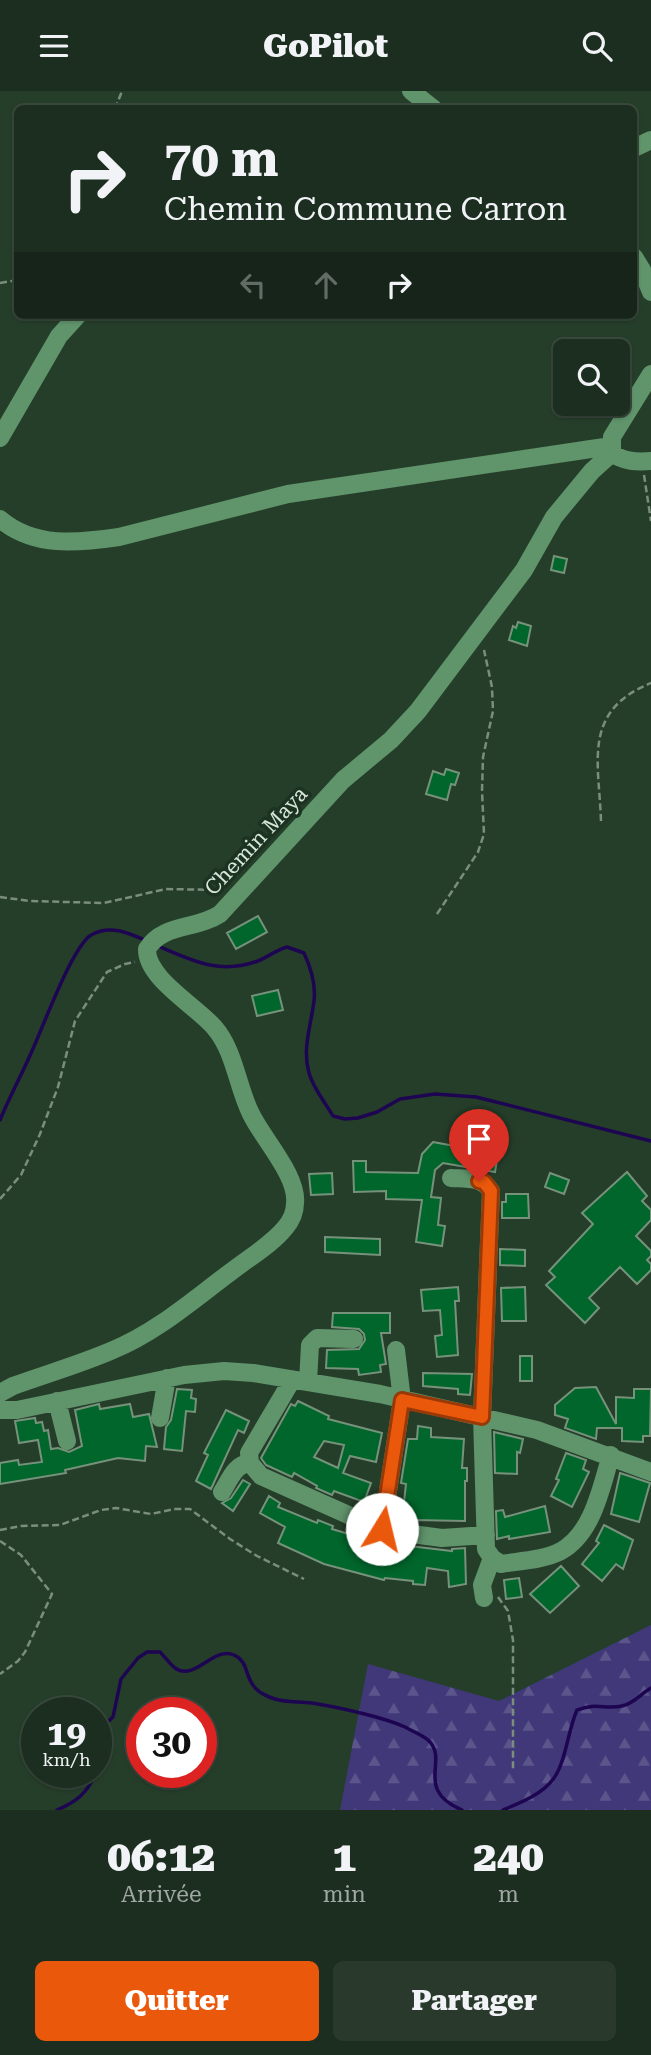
<!DOCTYPE html>
<html lang="fr">
<head>
<meta charset="utf-8">
<style>
  :root { --surface:#1c2e20; --page:#293a2d; --text:#f1f3f6; --muted:#a0a8a5; --line:#3a4a3e; --accent:#ea580c }
  body { margin:0; font-family:"Roboto Serif",serif; background:var(--page); color:var(--text); height:100vh; display:flex; flex-direction:column; font-size:26px; white-space:nowrap }
  * { box-sizing:border-box; margin:0 }
  p { font-size:23px; color:var(--muted) }
  .icon { flex:none; width:38px; height:38px; fill:none; stroke:currentColor; stroke-width:2; stroke-linecap:round; stroke-linejoin:round }
  .map { position:relative; height:1719px; overflow:hidden }
  .details { display:flex; flex-direction:column; background:var(--surface); flex:1 }
  .details>* { flex:none }
  .hud { position:absolute; left:14px; top:14px; width:623px; height:214px; border-radius:10px; box-shadow:0 2px 5px #0004,0 0 0 2px var(--line); background:#1c2e20; color:var(--text); overflow:hidden }
  .controls { position:absolute; left:553px; top:248px; display:grid; gap:14px }
  .controls a { display:grid; place-items:center; width:77px; height:77px; border-radius:10px; background:var(--surface); box-shadow:0 2px 5px #0004,0 0 0 2px var(--line); font-size:35px }
  .speed { position:absolute; left:21px; top:1606px; display:flex; gap:14px; font-size:35px; font-weight:700; text-align:center }
  .speed>* { display:grid; place-content:center; width:91px; height:91px; border-radius:50%; background:var(--surface); box-shadow:0 2px 5px #0004,0 0 0 2px var(--line); line-height:1 }
  .speed small { font-size:18px; font-weight:400 }
  .speed .limit { border:10px solid #d22; background:#fff; color:#111 }
  .pin { position:absolute; display:grid; place-items:center; width:60px; height:60px; color:#fff; margin:-72px -30px; border-radius:50% 50% 50% 0; rotate:-45deg; box-shadow:0 0 7px #0007 }
  .pin .icon { rotate:45deg }
  .me { position:absolute; width:77px; margin:-38px; rotate:9deg; stroke-linejoin:round; filter:drop-shadow(0 0 5px #0008) }
  .turn { display:flex; align-items:center; gap:24px; height:147px; padding:0 35px; font-size:32px }
  .turn .icon { width:91px; height:91px; stroke-width:2.5 }
  .turn b { display:block; font-size:49px; line-height:60px }
  .lanes { display:flex; align-items:center; height:66px; padding:0 35px; background:#0003; justify-content:center; gap:35px; direction:ltr }
  .lanes .off { opacity:.35 }
  .eta { display:flex; justify-content:space-evenly; align-items:center; height:119px; text-align:center }
  .eta b { font-size:42px; font-weight:800; line-height:49px }
  .primary-button { display:flex; gap:14px; margin-top:auto; padding:14px 35px }
  .primary-button a { flex:1; height:80px; border-radius:10px; background:var(--accent); color:#fff; font-size:28px; font-weight:800; line-height:80px; text-align:center }
  .primary-button a+a { background:var(--page); color:var(--text) }
  header { display:flex; justify-content:space-between; align-items:center; height:91px; padding:0 35px; background:var(--surface); font-size:32px; font-weight:800 }
  .map>svg:first-child { display:block }
  .forest { fill:url(#forest-firs) }
  .lines { fill:none; stroke-linecap:round; stroke-linejoin:round }
  .stream { stroke:#1d0552; stroke-width:3.5 }
  .building { fill:#00662b; stroke:#76927b; stroke-width:2; fill-rule:evenodd }
  .path { stroke:#7a8e7e; stroke-width:2.5; stroke-dasharray:7 3.5; stroke-linecap:butt }
  .minor { stroke:#60946b; stroke-width:18 }
  .route-casing { stroke:#983908; stroke-width:18 }
  .route { stroke:#ea580c; stroke-width:12 }
  .labels { text-anchor:middle; dominant-baseline:central; stroke-width:7; stroke-linejoin:round; paint-order:stroke }
  .street-label { font-size:21px; fill:#d8e6da; stroke:#1b3320 }
</style>
</head>
<body>
<header><svg class="icon" aria-label="menu" viewBox="0 0 24 24"><path d="M4 6h16M4 12h16M4 18h16"/></svg>GoPilot<svg class="icon" aria-label="search" viewBox="0 0 24 24"><circle cx="10" cy="10" r="6"/><path d="M15 15l6 6"/></svg></header>
<div class="map">
<svg width="651" height="1719" viewBox="0 0 651 1719">
  <defs>
    <pattern id="forest-firs" width="22" height="20" patternUnits="userSpaceOnUse" patternTransform="scale(1.75)"><rect width="22" height="20" fill="#403878"/><path d="M5 1l3.5 6h-7zM16 11l3.5 6h-7z" fill="#5b558b"/></pattern>
  </defs>
  <rect width="100%" height="100%" fill="#253e2a"/>
  <path class="forest" d="M651,1534V1719H340L368,1573L499,1610Z"/>
  <g class="lines">
    <path class="stream" d="M158,855C193,870 220,884 258,870C268,866 276,859 287,856L304,862C311,877 316,893 314,910C311,934 302,958 309,982C313,997 325,1011 333,1025L345,1028L358,1027L377,1021L400,1008L435,1003L476,1006L651,1050
      M0,1029C10,1005 22,983 32,960C43,936 72,856 91,844C110,833 129,842 147,850
      M96,1642L113,1626L121,1588L138,1567L147,1561H160C165,1566 170,1573 175,1577C195,1591 213,1555 234,1564C248,1570 245,1584 253,1594C257,1601 268,1606 275,1608C287,1612 300,1610 312,1612C337,1616 383,1626 405,1636C412,1640 422,1644 428,1649C450,1669 413,1698 462,1719
      M57,1719C76,1711 88,1702 95,1682
      M503,1719C520,1712 543,1703 554,1687C566,1670 568,1639 577,1619C597,1611 605,1619 622,1615C635,1612 640,1603 651,1597"/>
  </g>
  <path class="building" d="M554,465L567,468L564,482L551,479Z
    M518,531L531,535L527,555L509,549L513,535L516,537Z
    M446,678L459,682L455,694L451,693L447,709L426,703L433,680L444,684Z
    M258,825L267,841L236,858L227,842Z
    M278,899L283,919L257,925L252,905Z
    M433,1051L498,1063L495,1081L443,1072L435,1079L431,1106L441,1107L438,1134L445,1135L442,1155L416,1151L422,1109L386,1108V1100L354,1101L353,1070H366V1081L418,1082L422,1063Z
    M627,1081L647,1105L642,1110L651,1119V1129L636,1145L651,1160V1165L647,1169L651,1173V1179L637,1193L620,1176L589,1207L599,1217L585,1232L546,1194L555,1186L549,1180L593,1133L582,1122Z
    M332,1082L333,1103L311,1104L309,1083Z
    M550,1082L569,1089L564,1103L545,1096Z
    M506,1103H528L529,1127H502V1111H506Z
    M325,1146L380,1148V1164L325,1161Z
    M500,1158L525,1159V1175L500,1174Z
    M458,1196L459,1210H455L458,1264L437,1266L435,1245L442,1244L440,1219L423,1220L421,1199Z
    M525,1196L526,1230H502L501,1197Z
    M333,1222H390V1242H381L386,1273L380,1274L381,1281L359,1284L358,1278L326,1277L327,1259L359,1258L365,1249L364,1243L359,1238L332,1236Z
    M520,1265H532V1290H520Z
    M423,1282L472,1283L470,1304L458,1303V1298L423,1295Z
    M596,1296L616,1333V1306L634,1307V1298H651L650,1345H643V1351L622,1350V1337H597L596,1348L565,1337L568,1328L555,1324V1314L575,1297Z
    M177,1298L192,1299L191,1307L196,1308L195,1321L186,1320L182,1360L164,1358L166,1336L171,1329Z
    M298,1310L329,1325L328,1328L382,1342L376,1371L350,1365L343,1382L371,1392L364,1411L334,1400L332,1404L316,1397L317,1395L294,1382L292,1386L266,1374L261,1367L291,1313L295,1315ZM324,1350L344,1354L338,1377L314,1366Z
    M99,1313L100,1318L130,1313L133,1326L149,1323L157,1356L146,1355L145,1370L118,1367L65,1379L66,1382L0,1393V1372L18,1369L19,1374L42,1371L38,1349L19,1352L15,1330L35,1327L36,1332L42,1331L44,1340L48,1339L51,1358L58,1357L69,1361L82,1355L75,1319Z
    M226,1319L249,1330L244,1342L238,1339L211,1398L196,1390L208,1364L204,1362Z
    M418,1335L431,1337V1346L464,1348L462,1377H467V1390H465V1430L415,1429L414,1432L402,1430L406,1393L401,1392L408,1348H417Z
    M494,1341L523,1348L520,1362L517,1361V1383L495,1382Z
    M566,1362L586,1369L583,1378L589,1381L572,1416L551,1405L559,1389L556,1388Z
    M620,1382L650,1392L639,1431L611,1423Z
    M243,1389L250,1393L233,1420L222,1412L231,1407Z
    M269,1405L280,1412L278,1416L317,1432L318,1429L333,1435L332,1438L392,1456L393,1453L452,1460V1458L465,1457L466,1493L449,1496L448,1480L427,1477L425,1494L413,1493V1490L385,1487L384,1489L324,1473L278,1452L285,1436L260,1422Z
    M545,1415L550,1441L509,1448V1445L497,1448L496,1420L503,1419L505,1426Z
    M604,1434L633,1449L623,1478L616,1473L602,1490L582,1473L599,1452L596,1450Z
    M561,1475L579,1495L550,1522L530,1503Z
    M519,1487L522,1506L506,1508L504,1489Z"/>
  <g class="lines">
    <path class="path" d="M115,18L122,0
      M0,192L18,189
      M644,384L651,430
      M601,730C599,670 582,620 651,592
      M0,806L30,810L104,812L166,798L221,799
      M437,823L478,761L484,743L482,700L483,666L493,620L492,596L484,559
      M0,1108L21,1084L40,1043L58,996L75,930L107,881L125,873L135,871
      M0,1439L21,1435L60,1434L101,1419L116,1417L151,1423L174,1418H190L230,1448L257,1465L304,1488
      M0,1450L21,1464L52,1503L25,1561L18,1570L0,1583
      M498,1506L508,1520L513,1549V1678"/>
    <path class="minor" d="M411,0L434,18
      M634,57L651,49
      M634,166L642,179L651,201
      M651,283L612,346V362C624,371 637,371 651,370
      M0,347L59,245L78,224
      M0,428C34,457 78,452 119,446L288,403L611,355
      M451,1087C467,1088 482,1086 491,1100L482,1326L486,1458L492,1467L501,1473C520,1470 544,1469 561,1460C593,1442 601,1397 611,1364
      M292,1289L249,1362L250,1372L261,1385L382,1439L442,1447L486,1444
      M308,1291L310,1254L317,1247L354,1248
      M0,1302L13,1295C46,1283 81,1273 113,1259C157,1241 194,1208 232,1180C250,1166 271,1154 285,1137C291,1130 295,1121 295,1112C298,1085 263,1048 251,1023C237,995 235,960 214,936C196,915 146,887 147,858C163,832 196,839 220,823L343,689L391,649L418,620L524,479L554,426L592,380L612,362
      M57,1310L67,1350
      M0,1319H17L184,1284L224,1280L253,1282L380,1303L537,1339L651,1381
      M160,1327L167,1287
      M222,1401C230,1388 235,1373 250,1372
      M382,1439L402,1309L396,1259
      M484,1507L482,1494L492,1467"/>
  </g>
  <g class="lines">
    <defs>
      <path id="route" d="M382,1438L402,1309L482,1326L491,1100L484,1091L479,1090"/>
    </defs>
    <use href="#route" class="route-casing"/>
    <use href="#route" class="route"/>
  </g>
  <g class="labels">
    <g class="street-label">
      <text transform="translate(256 750) rotate(-47)">Chemin Maya</text>
    </g>
  </g>
</svg>
<div class="controls">
<a><svg class="icon" aria-label="search" viewBox="0 0 24 24"><circle cx="10" cy="10" r="6"/><path d="M15 15l6 6"/></svg></a>
</div>
<div class="speed"><div>19<small>km/h</small></div><div class="limit">30</div></div>
<div class="pin" style="left:479px;top:1090px;background:#d93025"><svg class="icon" aria-label="arrive" viewBox="0 0 24 24"><path d="M6 21V4h12l-3 4 3 4H6"/></svg></div>
<svg class="me" style="left:382px;top:1438px" viewBox="-20 -20 40 40"><circle r="19" fill="#fff"/><path d="M0-13L10 11 0 6-10 11z" fill="#ea580c"/></svg>
<div class="hud">
<div class="turn"><svg class="icon" aria-label="right" viewBox="0 0 24 24"><path d="M7 20v-9h11M14 6l5 5-5 5"/></svg><div><b>70 m</b>Chemin Commune Carron</div></div>
<div class="lanes"><svg class="icon off" aria-label="left" viewBox="0 0 24 24"><path d="M17 20v-9H6M10 6l-5 5 5 5"/></svg><svg class="icon off" aria-label="ahead" viewBox="0 0 24 24"><path d="M12 20V5M6 11l6-6 6 6"/></svg><svg class="icon" aria-label="right" viewBox="0 0 24 24"><path d="M7 20v-9h11M14 6l5 5-5 5"/></svg></div>
</div>
</div>
<section class="details">
<div class="eta">
<div><b>06:12</b><p>Arrivée</p></div>
<div><b>1</b><p>min</p></div>
<div><b>240</b><p>m</p></div>
</div>
<div class="primary-button"><a>Quitter</a><a>Partager</a></div>
</section>
</body>
</html>
